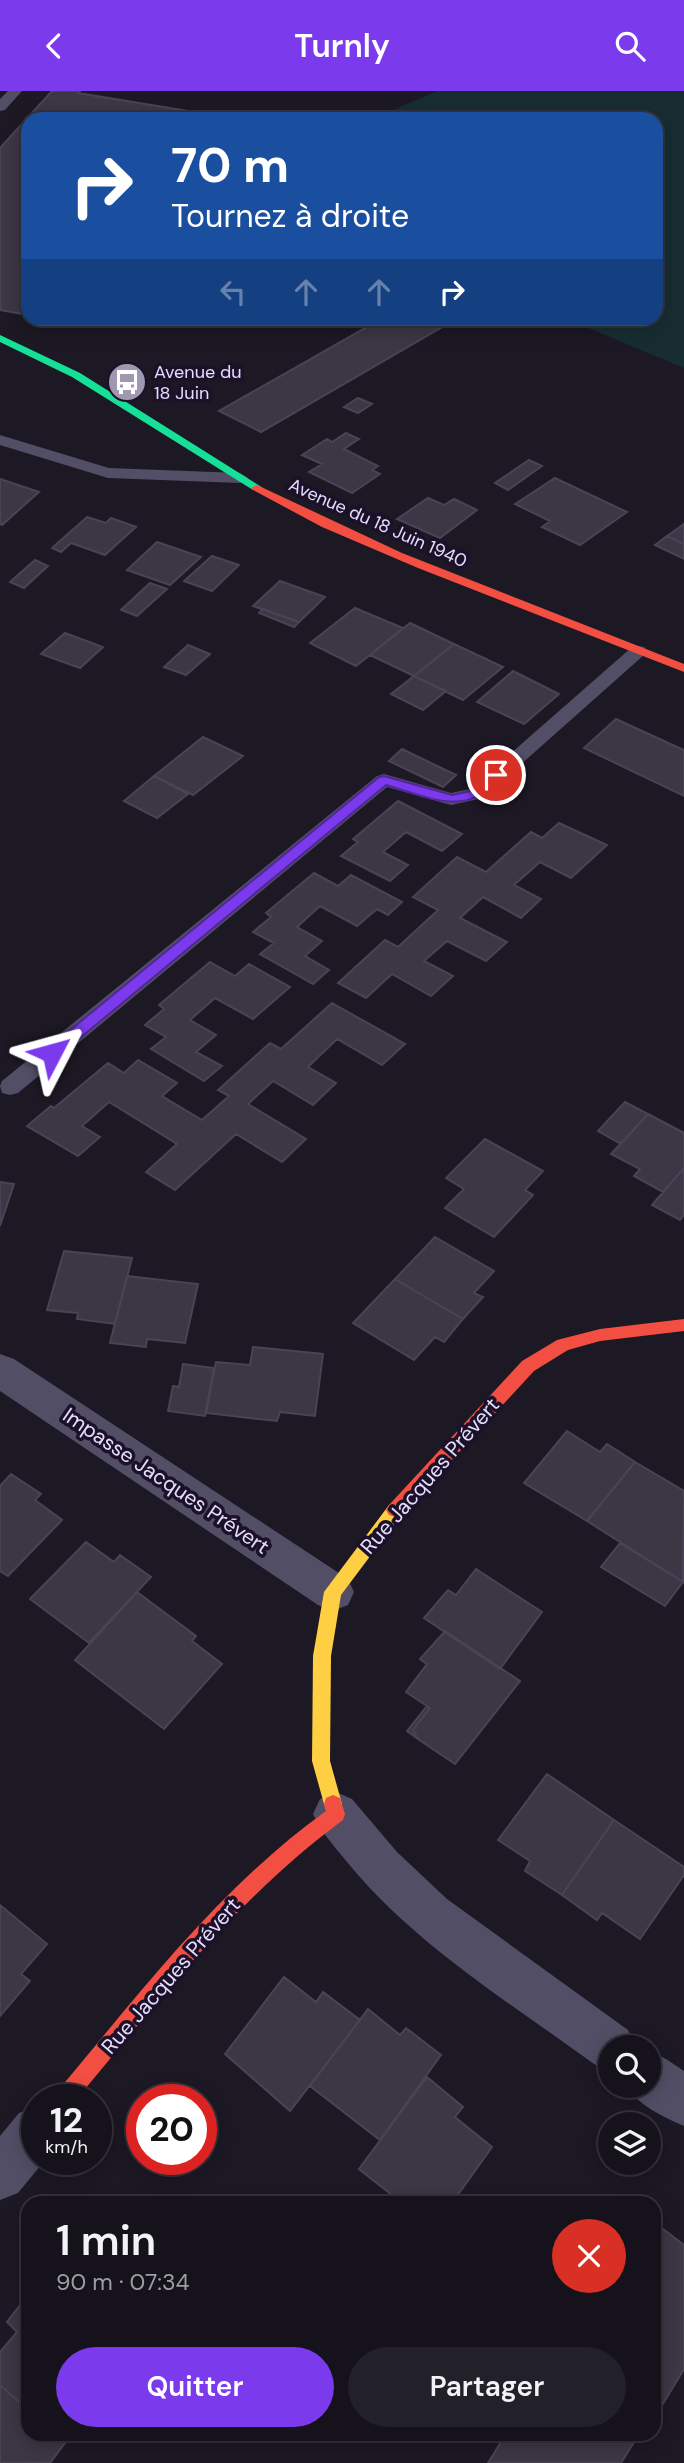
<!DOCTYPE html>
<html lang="fr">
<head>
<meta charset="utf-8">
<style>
  :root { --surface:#15121b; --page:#222028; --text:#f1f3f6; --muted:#9d9ea3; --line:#34323a; --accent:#7c3aed }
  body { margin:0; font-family:"DM Sans",sans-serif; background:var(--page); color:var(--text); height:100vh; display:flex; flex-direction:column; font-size:26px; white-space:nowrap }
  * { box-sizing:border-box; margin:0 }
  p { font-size:23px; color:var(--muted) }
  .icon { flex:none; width:38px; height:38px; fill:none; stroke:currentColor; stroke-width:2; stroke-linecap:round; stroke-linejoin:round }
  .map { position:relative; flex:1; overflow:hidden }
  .side { position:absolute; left:21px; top:2105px; width:640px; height:245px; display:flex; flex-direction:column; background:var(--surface); border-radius:21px; box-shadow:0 4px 18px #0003,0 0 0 2px var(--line) }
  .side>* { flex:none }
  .hud { position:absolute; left:21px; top:21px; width:642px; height:214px; border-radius:21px; box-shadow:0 4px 18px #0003,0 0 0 2px var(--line); background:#1a4fa0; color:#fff; overflow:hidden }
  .controls { position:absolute; left:598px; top:1944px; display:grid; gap:14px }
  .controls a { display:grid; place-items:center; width:63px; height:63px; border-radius:50%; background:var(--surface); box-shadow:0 4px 18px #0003,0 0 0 2px var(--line); font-size:35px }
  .speed { position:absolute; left:21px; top:1993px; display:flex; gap:14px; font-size:35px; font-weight:700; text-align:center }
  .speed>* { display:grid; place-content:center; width:91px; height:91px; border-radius:50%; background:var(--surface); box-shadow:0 4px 18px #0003,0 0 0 2px var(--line); line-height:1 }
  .speed small { font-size:18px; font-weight:400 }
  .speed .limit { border:10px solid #d22; background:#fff; color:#111 }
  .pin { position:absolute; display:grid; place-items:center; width:60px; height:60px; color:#fff; margin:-30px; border:4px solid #fff; border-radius:50%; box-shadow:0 2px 7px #0007 }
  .me { position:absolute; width:77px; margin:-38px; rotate:51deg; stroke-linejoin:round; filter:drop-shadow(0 0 5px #0008) }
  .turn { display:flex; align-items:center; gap:24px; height:147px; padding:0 35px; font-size:32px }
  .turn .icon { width:91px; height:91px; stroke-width:2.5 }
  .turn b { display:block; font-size:49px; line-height:60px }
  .lanes { display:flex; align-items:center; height:66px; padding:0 35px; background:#0003; justify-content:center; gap:35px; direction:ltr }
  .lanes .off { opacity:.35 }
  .round { display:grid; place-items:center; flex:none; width:74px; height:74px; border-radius:37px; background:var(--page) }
  .overview { display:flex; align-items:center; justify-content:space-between; height:119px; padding:0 35px }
  h1 { font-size:42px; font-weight:600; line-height:52px }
  .primary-button { display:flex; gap:14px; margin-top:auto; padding:14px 35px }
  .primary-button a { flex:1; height:80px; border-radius:42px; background:var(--accent); color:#fff; font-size:28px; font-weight:600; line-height:80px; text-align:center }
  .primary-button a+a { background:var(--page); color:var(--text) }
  header { display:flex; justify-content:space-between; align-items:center; height:91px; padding:0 35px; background:var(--accent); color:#fff; font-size:32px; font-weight:600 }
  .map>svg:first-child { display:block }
  .green { fill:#172d32 }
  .building { fill:#3c3645; stroke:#4a4356; stroke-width:2 }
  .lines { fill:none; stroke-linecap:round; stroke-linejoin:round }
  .lane { fill:#524e65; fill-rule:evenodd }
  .street { fill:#524e65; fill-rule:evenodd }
  .fast { fill:#16e098; fill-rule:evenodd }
  .slow { fill:#ffcf43; fill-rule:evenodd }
  .jam { fill:#f24e42; fill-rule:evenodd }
  .route { fill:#7c3aed; stroke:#51269a; stroke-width:2 }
  .labels { text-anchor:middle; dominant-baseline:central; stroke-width:7; stroke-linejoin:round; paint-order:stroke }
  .far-poi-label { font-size:18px; fill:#e6ddfd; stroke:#1b122a; text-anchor:start }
  .far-street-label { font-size:18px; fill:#e6ddfd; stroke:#1b122a }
  .street-label { font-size:21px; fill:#e6ddfd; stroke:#1b122a }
</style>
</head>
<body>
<header><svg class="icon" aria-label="back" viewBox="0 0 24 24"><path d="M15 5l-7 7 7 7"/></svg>Turnly<svg class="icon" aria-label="search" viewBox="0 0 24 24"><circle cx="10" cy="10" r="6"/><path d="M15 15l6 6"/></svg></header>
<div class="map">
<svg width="684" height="2372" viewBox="0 0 684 2372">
  <rect width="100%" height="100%" fill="#1c1824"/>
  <path class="green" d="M437,0H684V277L567,228H656V28H372Z"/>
  <path class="building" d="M52,0H80L78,2L200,22L195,28H28V224L0,219V57Z
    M381,228H456L261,341L219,320Z
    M358,307L372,313L358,322L344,316Z
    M346,342L359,348L344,358L378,375L372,379L380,383L352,402L309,381L322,373L302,364L327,348L332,351Z
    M529,369L542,375L508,399L495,392Z
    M555,387L627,421L580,454L542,436L550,430L515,413Z
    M0,388L39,401L2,434L0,433Z
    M428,407L444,414L454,408L477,419L440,447L397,428Z
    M87,426L106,432L111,427L136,436L105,464L71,452L61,461L52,457Z
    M684,433V453L667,445Z
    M667,445L684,453V468L655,454Z
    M157,451L201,466L170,494L127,479Z
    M212,465L239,474L212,500L184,490Z
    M35,469L48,475L24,497L10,491Z
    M280,490L325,506L299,531L253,515Z
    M150,492L167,498L137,525L121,519Z
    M355,517L403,537L356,575L310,552Z
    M263,518L299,531L294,536L259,522Z
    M410,532L454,553L414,585L370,564Z
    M65,542L103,556L80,577L41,563Z
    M454,553L503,576L463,609L414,585Z
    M188,554L210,563L186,584L164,576Z
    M513,580L559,603L524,633L477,611Z
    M414,585L446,600L423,619L391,603Z
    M616,628L684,659V705L584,657Z
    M203,646L243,665L193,704L154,685Z
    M402,658L456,684L443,696L389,670Z
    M154,685L188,703L157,727L124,710Z
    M398,710L462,743L442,760L406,741L383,761L408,774L390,790L341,765L358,751L353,748Z
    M559,732L607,754L571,787L540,771L514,794L541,808L521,827L483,806L460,827L507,851L486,870L447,850L424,870L453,885L431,905L392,883L366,907L338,892L385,849L398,856L438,819L413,806L457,766L486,781L531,741L542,747Z
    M314,782L338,795L351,784L402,811L388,824L377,818L357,835L320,815L297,836L322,850L305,865L329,879L313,893L260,863L274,852L253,841L271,826L266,822Z
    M210,871L235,885L249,873L290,896L253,928L215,907L190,929L216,944L196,961L222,975L204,990L151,958L166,946L145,934L164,918L159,914Z
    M332,912L405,953L382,974L337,948L308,976L336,992L313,1014L273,990L248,1013L306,1048L282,1071L236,1043L175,1099L146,1081L177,1053L109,1011L82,1035L100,1046L78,1065L27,1035L51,1015L54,1017L108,972L124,982L138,969L177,992L162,1005L202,1029L229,1005L218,999L270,952L281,958Z
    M625,1011L648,1023L621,1053L598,1040Z
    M648,1023L684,1042V1077L663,1101L634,1085L640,1078L611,1063Z
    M485,1048L543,1080L525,1099L533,1104L494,1146L445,1117L464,1098L446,1087Z
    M684,1077V1124L680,1129L652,1114Z
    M0,1091L14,1093L0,1135Z
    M435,1146L494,1180L474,1202L483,1206L463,1228L395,1188Z
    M64,1160L132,1167L115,1233L77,1228L78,1222L47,1219Z
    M127,1185L198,1193L185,1252L147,1248L146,1256L110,1252Z
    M395,1188L463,1228L444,1251L435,1246L414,1269L353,1232Z
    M253,1256L323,1263L315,1325L280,1321L277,1330L206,1322L216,1271L250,1274Z
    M183,1273L214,1277L205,1325L168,1320L173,1295L179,1296Z
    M567,1340L600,1361L607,1353L635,1371L587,1430L524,1392Z
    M635,1371L684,1400L683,1491L587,1430Z
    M11,1383L41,1403L35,1409L62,1429L8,1485L0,1480V1395Z
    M86,1451L114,1471L120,1464L151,1486L89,1552L30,1508Z
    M620,1452L683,1491L665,1515L601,1476Z
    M476,1478L542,1521L500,1578L424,1527L448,1499L456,1504Z
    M137,1501L196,1545L192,1550L222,1573L164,1638L75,1569Z
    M445,1540L520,1590L455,1673L418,1648L413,1639L430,1617L406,1601L427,1573L420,1568Z
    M427,1615L430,1617L413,1639L418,1648L407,1640Z
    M547,1683L614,1729L562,1804L525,1780L530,1770L498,1749Z
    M614,1729L684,1776V1784L640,1848L602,1822L597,1829L562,1804Z
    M0,1814L47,1853L21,1883L30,1890L0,1925Z
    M284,1886L316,1911L323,1901L360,1929L290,2020L225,1963Z
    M368,1918L400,1944L406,1937L441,1964L380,2049L310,1995Z
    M427,1986L463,2016L455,2026L492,2056L452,2112H402L359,2078Z
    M654,2131L684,2154V2278L661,2316L654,2312Z
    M28,2204V2319L0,2294V2261L17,2241L7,2231Z
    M0,2294L28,2319V2343H55L65,2352L50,2372H0Z
    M506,2343H639L621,2372H488Z"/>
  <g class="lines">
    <path class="lane" d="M8,0H22L5,19L0,20V8Z
      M0,344L109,377L240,382L248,387L240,392L108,387L0,354Z
      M638,555L644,556L647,560L644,564L483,707L451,714L387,696L18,1002L10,1004L2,1002L0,995L2,990L377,685L384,683L451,702L470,698L632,556Z"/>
    <path class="street" d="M0,1263L14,1268L348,1488L354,1501L348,1514L333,1520L318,1514L0,1300Z
      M336,1701L352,1708L397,1761L447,1808L628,1939L635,1956H611V1980L594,1973C509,1911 414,1853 347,1771C334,1755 321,1741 313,1723L320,1708Z
      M649,1960L666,1968L684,1980V2035C666,2027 636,2014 628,1995H649Z
      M37,2015V2068H46L18,2102L0,2109V2045L19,2022Z"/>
    <path class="fast" d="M0,244L80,282L263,397L253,399L72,286L0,251Z"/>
    <path class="slow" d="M395,1412L401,1414L404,1419L401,1424L341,1504L331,1565L330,1670L342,1713L340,1719L333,1722L326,1719L324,1713L312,1670L313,1565L324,1501L389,1414Z"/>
    <path class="jam" d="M257,394L402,462L684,573V581L418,477L322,436L253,399L251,397Z
      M684,1228V1240L600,1250L568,1259L534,1280L401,1424L395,1426L389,1424L386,1419L389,1414L522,1270L557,1249L600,1238Z
      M333,1704L340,1707L345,1723L343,1729C237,1807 159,1909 76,2009H53L56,2002C140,1902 219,1797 326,1720L324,1713L326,1707Z"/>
  </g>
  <path class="route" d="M496,680L503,684C468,728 431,707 386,694L57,966H47L44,962L47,958L379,686L384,685L452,704L471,700Z"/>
  <defs>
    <symbol id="bus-disc" viewBox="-11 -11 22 22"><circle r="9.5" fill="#9f98b1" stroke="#1b122a"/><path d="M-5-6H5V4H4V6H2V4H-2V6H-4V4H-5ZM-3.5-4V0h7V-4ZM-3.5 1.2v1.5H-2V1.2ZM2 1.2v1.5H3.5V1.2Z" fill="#fff"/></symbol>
  </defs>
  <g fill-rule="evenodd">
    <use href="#bus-disc" x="105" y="269" width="44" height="44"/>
  </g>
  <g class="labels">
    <g class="far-poi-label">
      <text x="154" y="281">Avenue du<tspan x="154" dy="21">18 Juin</tspan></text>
    </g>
    <g class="far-street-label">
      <text transform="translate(378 432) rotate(24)">Avenue du 18 Juin 1940</text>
    </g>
    <g class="street-label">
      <text transform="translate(430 1385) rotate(-49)">Rue Jacques Prévert</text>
      <text transform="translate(166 1390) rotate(34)">Impasse Jacques Prévert</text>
      <text transform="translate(171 1885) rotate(-49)">Rue Jacques Prévert</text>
    </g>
  </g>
</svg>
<div class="controls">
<a><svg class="icon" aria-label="search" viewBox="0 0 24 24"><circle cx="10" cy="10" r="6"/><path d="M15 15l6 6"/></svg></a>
<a><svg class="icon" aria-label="layers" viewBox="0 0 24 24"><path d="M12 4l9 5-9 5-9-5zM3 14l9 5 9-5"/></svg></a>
</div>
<div class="speed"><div>12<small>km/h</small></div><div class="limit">20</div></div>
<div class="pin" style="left:496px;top:684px;background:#d93025"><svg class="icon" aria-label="arrive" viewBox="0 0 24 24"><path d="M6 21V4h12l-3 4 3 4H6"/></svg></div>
<svg class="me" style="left:52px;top:962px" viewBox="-20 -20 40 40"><path d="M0-17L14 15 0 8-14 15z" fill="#7c3aed" stroke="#fff" stroke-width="4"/></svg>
<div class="hud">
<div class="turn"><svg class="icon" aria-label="right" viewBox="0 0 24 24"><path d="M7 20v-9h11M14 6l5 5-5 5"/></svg><div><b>70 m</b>Tournez à droite</div></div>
<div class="lanes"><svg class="icon off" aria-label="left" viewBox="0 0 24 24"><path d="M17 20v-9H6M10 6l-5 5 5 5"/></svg><svg class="icon off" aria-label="ahead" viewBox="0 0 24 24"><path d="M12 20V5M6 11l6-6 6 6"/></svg><svg class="icon off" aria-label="ahead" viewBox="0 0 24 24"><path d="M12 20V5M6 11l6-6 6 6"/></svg><svg class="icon" aria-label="right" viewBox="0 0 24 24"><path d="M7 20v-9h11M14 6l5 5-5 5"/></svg></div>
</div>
<section class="side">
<div class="overview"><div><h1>1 min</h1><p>90 m · 07:34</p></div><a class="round" style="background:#d93025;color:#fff"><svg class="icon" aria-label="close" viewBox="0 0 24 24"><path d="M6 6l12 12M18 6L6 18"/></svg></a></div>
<div class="primary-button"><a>Quitter</a><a>Partager</a></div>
</section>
</div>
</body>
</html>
